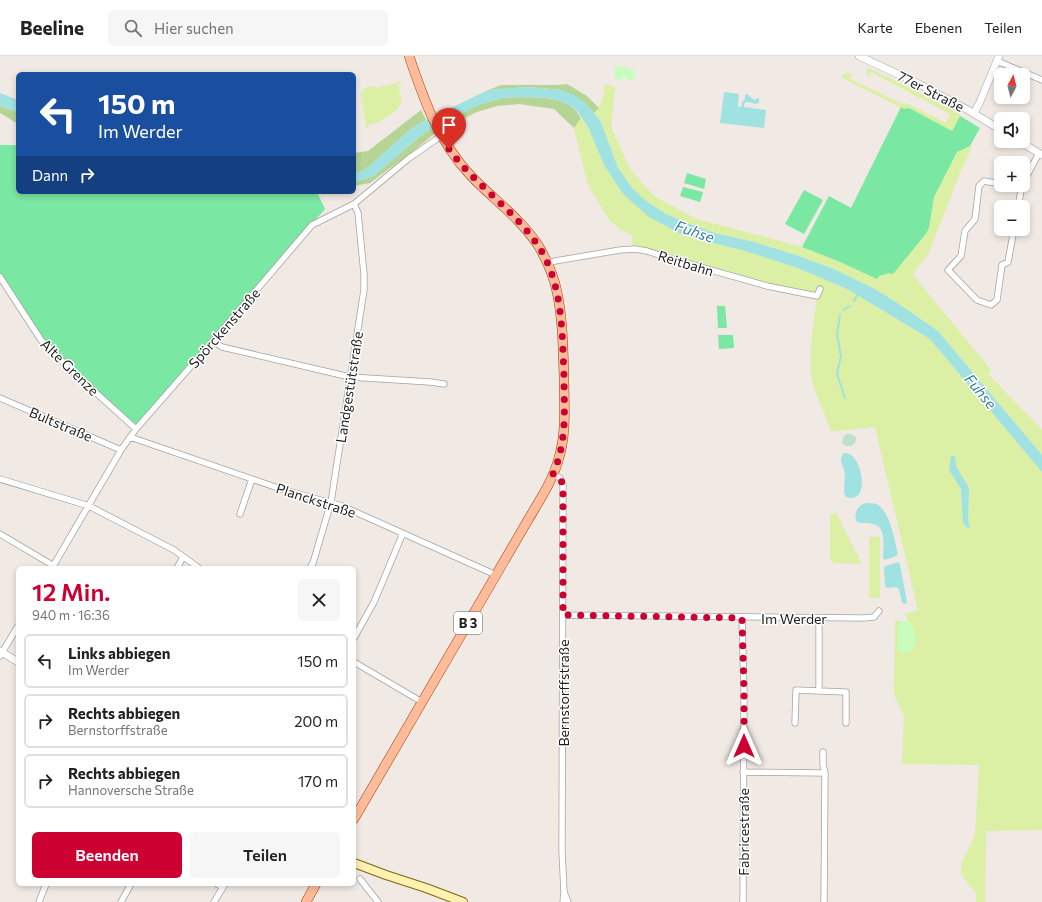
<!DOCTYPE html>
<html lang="de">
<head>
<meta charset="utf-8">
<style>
  :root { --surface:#fff; --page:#f6f6f6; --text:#222; --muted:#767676; --line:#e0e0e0; --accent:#cd0032 }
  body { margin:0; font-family:Commissioner,sans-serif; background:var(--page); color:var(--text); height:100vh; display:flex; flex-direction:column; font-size:15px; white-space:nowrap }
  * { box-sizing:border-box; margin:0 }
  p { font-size:13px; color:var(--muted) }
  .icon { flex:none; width:22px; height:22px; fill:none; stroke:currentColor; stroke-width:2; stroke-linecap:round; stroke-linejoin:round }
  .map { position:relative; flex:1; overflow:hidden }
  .side { position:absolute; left:16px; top:510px; width:340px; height:320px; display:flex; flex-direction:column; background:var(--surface); border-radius:6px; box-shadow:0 2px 6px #0003 }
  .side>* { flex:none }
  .guide { position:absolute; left:16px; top:16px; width:340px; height:122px; border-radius:6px; box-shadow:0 2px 6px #0003; background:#1a4fa0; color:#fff; overflow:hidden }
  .needle { width:26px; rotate:7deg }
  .buttons { position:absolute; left:994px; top:12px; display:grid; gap:8px }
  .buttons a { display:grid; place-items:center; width:36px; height:36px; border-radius:6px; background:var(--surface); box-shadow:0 2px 6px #0003; font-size:20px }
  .pin { position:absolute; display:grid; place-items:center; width:34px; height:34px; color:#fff; margin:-41px -17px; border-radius:50% 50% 50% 0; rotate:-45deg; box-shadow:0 0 4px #0007 }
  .pin .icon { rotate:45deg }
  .me { position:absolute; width:44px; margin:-22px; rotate:0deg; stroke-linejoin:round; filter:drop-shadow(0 0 3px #0008) }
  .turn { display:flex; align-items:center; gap:14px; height:84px; padding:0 16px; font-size:18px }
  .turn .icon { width:52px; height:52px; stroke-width:2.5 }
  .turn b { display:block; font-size:28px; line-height:34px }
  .then { display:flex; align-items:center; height:38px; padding:0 16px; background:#0003; gap:8px; font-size:15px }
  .round { display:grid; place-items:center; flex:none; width:42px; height:42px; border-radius:6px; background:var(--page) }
  .headline { display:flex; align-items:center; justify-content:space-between; height:68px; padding:0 16px }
  h1 { font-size:24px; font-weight:600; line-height:30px; color:var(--accent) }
  .button { display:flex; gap:8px; margin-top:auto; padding:8px 16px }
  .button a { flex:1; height:46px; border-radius:6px; background:var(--accent); color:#fff; font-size:16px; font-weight:600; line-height:46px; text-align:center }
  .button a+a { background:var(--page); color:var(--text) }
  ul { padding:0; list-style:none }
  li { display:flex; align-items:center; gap:12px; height:54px; margin:0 8px 6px; padding:0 8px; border:2px solid var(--line); border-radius:6px }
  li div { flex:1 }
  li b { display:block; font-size:15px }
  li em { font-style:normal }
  header { display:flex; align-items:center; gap:24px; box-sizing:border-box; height:56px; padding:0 20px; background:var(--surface); border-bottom:1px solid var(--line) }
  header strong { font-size:19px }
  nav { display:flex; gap:22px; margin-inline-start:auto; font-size:14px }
  .search { width:280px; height:36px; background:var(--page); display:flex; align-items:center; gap:10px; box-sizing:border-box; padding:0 14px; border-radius:6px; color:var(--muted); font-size:15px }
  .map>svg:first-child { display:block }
  .grass { fill:#dbefa5 }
  .forest { fill:#b6d495 }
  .wetland { fill:#bfe0c9 }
  .park { fill:#c7febd }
  .pitch { fill:#7ae7a3 }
  .water { fill:#a0e2e1 }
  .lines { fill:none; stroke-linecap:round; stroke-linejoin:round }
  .stream { stroke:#a0e2e1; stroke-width:2 }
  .minor-casing { stroke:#a3a3a3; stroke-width:7 }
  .tertiary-casing { stroke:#a3a3a3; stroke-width:8 }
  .secondary-casing { stroke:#7b6b00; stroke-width:10 }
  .primary-casing { stroke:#994100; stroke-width:10 }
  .minor { stroke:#fff; stroke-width:5.5 }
  .tertiary { stroke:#fff; stroke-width:7 }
  .secondary { stroke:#fff0b3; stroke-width:8 }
  .primary { stroke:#ffbb9a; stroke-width:9 }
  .route { stroke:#cd0032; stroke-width:7; stroke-dasharray:0 12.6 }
  .labels { text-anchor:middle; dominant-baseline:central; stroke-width:3; stroke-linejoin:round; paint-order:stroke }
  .shield { fill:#fff; stroke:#626262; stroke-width:1 }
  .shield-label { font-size:13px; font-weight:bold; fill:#1f1f1f }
  .street-label { font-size:14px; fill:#1f1f1f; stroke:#fff }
  .water-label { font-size:15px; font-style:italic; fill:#387e96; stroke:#fff }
</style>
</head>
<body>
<header>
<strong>Beeline</strong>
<div class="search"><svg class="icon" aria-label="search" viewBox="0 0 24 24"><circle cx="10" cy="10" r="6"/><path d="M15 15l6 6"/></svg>Hier suchen</div>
<nav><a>Karte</a><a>Ebenen</a><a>Teilen</a></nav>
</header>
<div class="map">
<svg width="1042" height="846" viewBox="0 0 1042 846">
  <rect width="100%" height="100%" fill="#f0e9e4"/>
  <path class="grass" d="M868,12L915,34L922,39L960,58V60L952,76L909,52L904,53L842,22C844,16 846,17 852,18L850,23L902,48L906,47L946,67L950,58L871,16L869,21L866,17Z
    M400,26L403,27L398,29L401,41V47L397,54L375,68L368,69L369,74L366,72L361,39L362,35L367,31L374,30L376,32C384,30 391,28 400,26Z
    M605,28L609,29L615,32L611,71L630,113L655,141L697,163L802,191L879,220L889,217L929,172L934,141L957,96L970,90L972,91L960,117L928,199L920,208L913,219L991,314L988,318L1042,374V399L938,275L899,248L873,232L836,214L799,200L754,186L715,177L687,167L666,158L646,145L633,133L618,112L601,66L594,57C603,47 603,41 605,28Z
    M581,62L588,71L604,109L623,138L742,194L798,212L849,234L930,283L1042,416V774L986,775L985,846H976V837L961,819V808L975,779L979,709L902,708L904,660L894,639L895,565H907L905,557H909L918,554L875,371L836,375H830L829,370C824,356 815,338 812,323C808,297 814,266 817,240L752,226L665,201L633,196L632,179L621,174L610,165L588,129L574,72Z
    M836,457L862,508L835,507L832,506L830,502V459Z
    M869,481H880V542H869Z"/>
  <path class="forest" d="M567,28L587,40L599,52L594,57L586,48L561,34L528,31L488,34L501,29H557Z
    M521,41C544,42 569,40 581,62L574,72L554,53L519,48L497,50L477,56L435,77L415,94L370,127L354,130V126L372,121L424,77L456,60L478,49L502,42Z
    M0,50L18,56V68L0,57Z
    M421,54L426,64L412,72L365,114L354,118V97L368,95Z"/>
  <path class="wetland" d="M846,378H851L855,380L856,383L855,387L851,390H846L842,387L843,382Z"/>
  <path class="park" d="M615,10L626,11L628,13L635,14L634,24H626V21H622L621,24L614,23Z
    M901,565H908C919,575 916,583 911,596L898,595V568Z"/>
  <path class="pitch" d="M901,51L904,53L909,52L952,75L960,60L980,72L970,90L957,96L934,141L929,172L925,179L893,218L889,217L879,220L877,223L838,205L802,191L829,140L851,152Z
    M0,89H18V136H317L325,153L136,370L42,283L0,218Z
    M687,117L706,123L704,133L684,127Z
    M683,131L703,136L700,146L680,140Z
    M804,134L823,144L804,178L785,168Z
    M717,250H725L727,272H718Z
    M718,279H733L734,292L719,293Z"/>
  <path class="water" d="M528,31L561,34L575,39L586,48L594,57L601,66L618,112L633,133L646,145L666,158L687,167L715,177L754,186L799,200L836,214L873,232L899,248L938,275L1042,399V416L930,283L849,234L798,212L742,194L685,180L649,161L623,138L604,109L588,71L578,56L571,50L563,46L550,42L521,41L502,42L478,49L424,77L372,121L354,126V118L365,114L412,72L426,64L488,34Z
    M724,36L739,38L738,51H741L742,46L745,43V39L747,38L753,43L755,44L757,42H759V47L755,48L749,46H746L744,48V51L766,54L764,72L720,67Z
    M0,37L18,44V56L0,50Z
    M844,397C861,395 870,441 852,442C852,443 847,441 846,441L844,436L845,417L841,405V401Z
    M951,399L955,401L956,410L969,432L968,464L970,471L968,473L963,467L961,433L949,414Z
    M867,447C870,447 873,447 876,448C891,455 894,484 898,498L896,500L885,504L883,502C883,492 887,470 873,468C868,466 863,468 857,466C853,458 857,449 867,447Z
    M898,506L900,508L907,546V547L904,548L902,546L899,533L896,531L887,532L885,530L884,511L885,510Z"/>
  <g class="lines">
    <path class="stream" d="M854,245L858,237
      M843,254L850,250
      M840,259L837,278L841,300L837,318L845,342"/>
    <defs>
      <path id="minor" d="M997,5L1042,24
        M1023,127L1039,97
        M1001,128L984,125L979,130L975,163L965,175L961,200L948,214L977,244L991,249L997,244L1002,209L1008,206L1014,173
        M1010,129L1021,131
        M1018,151L1022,129
        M547,208L555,205L620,194L635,193L647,195L665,201L767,230L817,240L820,233
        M0,221L41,284L74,317L136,373
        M213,285L222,291L350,321L430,326L444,328
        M0,342L121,394
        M130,381L281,433L342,450L496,519
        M553,418L560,422L563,429L562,795L564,836L563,846
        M0,423L89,450L174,494L199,512
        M240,458L252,423
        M0,478L54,510
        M52,512L121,394L136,373L213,285L312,169L354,148L408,103L441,80
        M177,512L183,501
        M310,512L313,507L331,446L364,234V218L358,157L354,148
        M563,559L864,562L874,561L879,555
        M742,562L744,636L743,846
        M354,582L374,546L403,477
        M0,600L18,570
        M354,606L422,646
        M819,635L846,636V667
        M795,667L796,634L819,635V562
        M823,696V709L825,717
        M743,716L825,717L824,846
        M360,823L378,846
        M217,828L223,831
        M564,836L568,846
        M39,846L46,828
        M121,846L131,828
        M214,846L225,828"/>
      <path id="tertiary" d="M859,0L919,28L968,54L1001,74
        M974,57L979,48L999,0
        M1019,85L1042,99
        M0,595L18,606"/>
      <path id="secondary" d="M354,807L386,819L426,832L463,846"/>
      <path id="primary" d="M354,763L528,464C539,445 552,426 558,405C567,378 564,348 564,321C563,293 563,264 557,236C554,220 546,203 538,189C520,162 493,143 471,120C438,85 424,44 409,0
        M306,846L316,828"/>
    </defs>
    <use href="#minor" class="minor-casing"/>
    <use href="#tertiary" class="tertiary-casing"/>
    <use href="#secondary" class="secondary-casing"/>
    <use href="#primary" class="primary-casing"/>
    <use href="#minor" class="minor"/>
    <use href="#tertiary" class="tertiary"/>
    <use href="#secondary" class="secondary"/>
    <use href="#primary" class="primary"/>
  </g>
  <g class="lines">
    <path class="route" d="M449,93C474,128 512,152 537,188C563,226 562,275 564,320C564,344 566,369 561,392C560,401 556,410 553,418L560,422L563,429V559L742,562L744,636V690"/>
  </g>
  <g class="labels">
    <rect class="shield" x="454" y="556" width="28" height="22" rx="3"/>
    <g class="shield-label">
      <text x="468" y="567">B 3</text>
    </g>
    <g class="street-label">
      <text transform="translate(931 35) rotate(27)">77er Straße</text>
      <text transform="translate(686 207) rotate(17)">Reitbahn</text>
      <text transform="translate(224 272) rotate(-49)">Spörckenstraße</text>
      <text transform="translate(70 311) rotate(44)">Alte Grenze</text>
      <text transform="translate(349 331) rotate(-81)">Landgestütstraße</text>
      <text transform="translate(61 368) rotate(23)">Bultstraße</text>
      <text transform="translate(316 444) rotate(18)">Planckstraße</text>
      <text x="794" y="562">Im Werder</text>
      <text transform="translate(563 637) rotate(-90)">Bernstorffstraße</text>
      <text transform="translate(743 776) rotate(-90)">Fabricestraße</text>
    </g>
    <g class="water-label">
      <text transform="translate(695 175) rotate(19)">Fuhse</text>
      <text transform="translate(981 335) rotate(50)">Fuhse</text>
    </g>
  </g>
</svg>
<div class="buttons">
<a><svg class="needle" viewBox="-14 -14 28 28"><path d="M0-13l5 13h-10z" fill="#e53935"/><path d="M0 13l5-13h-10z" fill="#767676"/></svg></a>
<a><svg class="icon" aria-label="sound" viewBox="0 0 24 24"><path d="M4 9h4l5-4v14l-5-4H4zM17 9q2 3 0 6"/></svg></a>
<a>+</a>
<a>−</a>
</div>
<div class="pin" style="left:449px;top:93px;background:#d93025"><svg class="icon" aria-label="arrive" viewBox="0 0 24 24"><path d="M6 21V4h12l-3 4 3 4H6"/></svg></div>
<svg class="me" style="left:744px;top:690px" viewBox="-20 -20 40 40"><path d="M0-17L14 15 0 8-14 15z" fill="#cd0032" stroke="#fff" stroke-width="4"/></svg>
<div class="guide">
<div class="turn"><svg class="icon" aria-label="left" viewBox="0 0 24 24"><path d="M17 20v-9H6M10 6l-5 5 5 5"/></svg><div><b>150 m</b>Im Werder</div></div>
<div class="then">Dann<svg class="icon" aria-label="right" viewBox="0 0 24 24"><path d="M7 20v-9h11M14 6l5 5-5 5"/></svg></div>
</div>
<section class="side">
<div class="headline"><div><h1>12 Min.</h1><p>940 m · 16:36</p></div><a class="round"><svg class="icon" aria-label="close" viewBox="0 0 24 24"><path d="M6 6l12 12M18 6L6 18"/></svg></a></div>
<ul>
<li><svg class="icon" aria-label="left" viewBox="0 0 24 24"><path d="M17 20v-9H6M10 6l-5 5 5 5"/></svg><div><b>Links abbiegen</b><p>Im Werder</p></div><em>150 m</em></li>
<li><svg class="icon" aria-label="right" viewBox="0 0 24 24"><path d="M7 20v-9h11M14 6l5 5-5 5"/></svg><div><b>Rechts abbiegen</b><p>Bernstorffstraße</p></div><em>200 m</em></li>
<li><svg class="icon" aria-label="right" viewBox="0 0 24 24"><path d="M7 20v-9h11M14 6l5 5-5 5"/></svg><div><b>Rechts abbiegen</b><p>Hannoversche Straße</p></div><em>170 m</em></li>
</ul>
<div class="button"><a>Beenden</a><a>Teilen</a></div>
</section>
</div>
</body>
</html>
